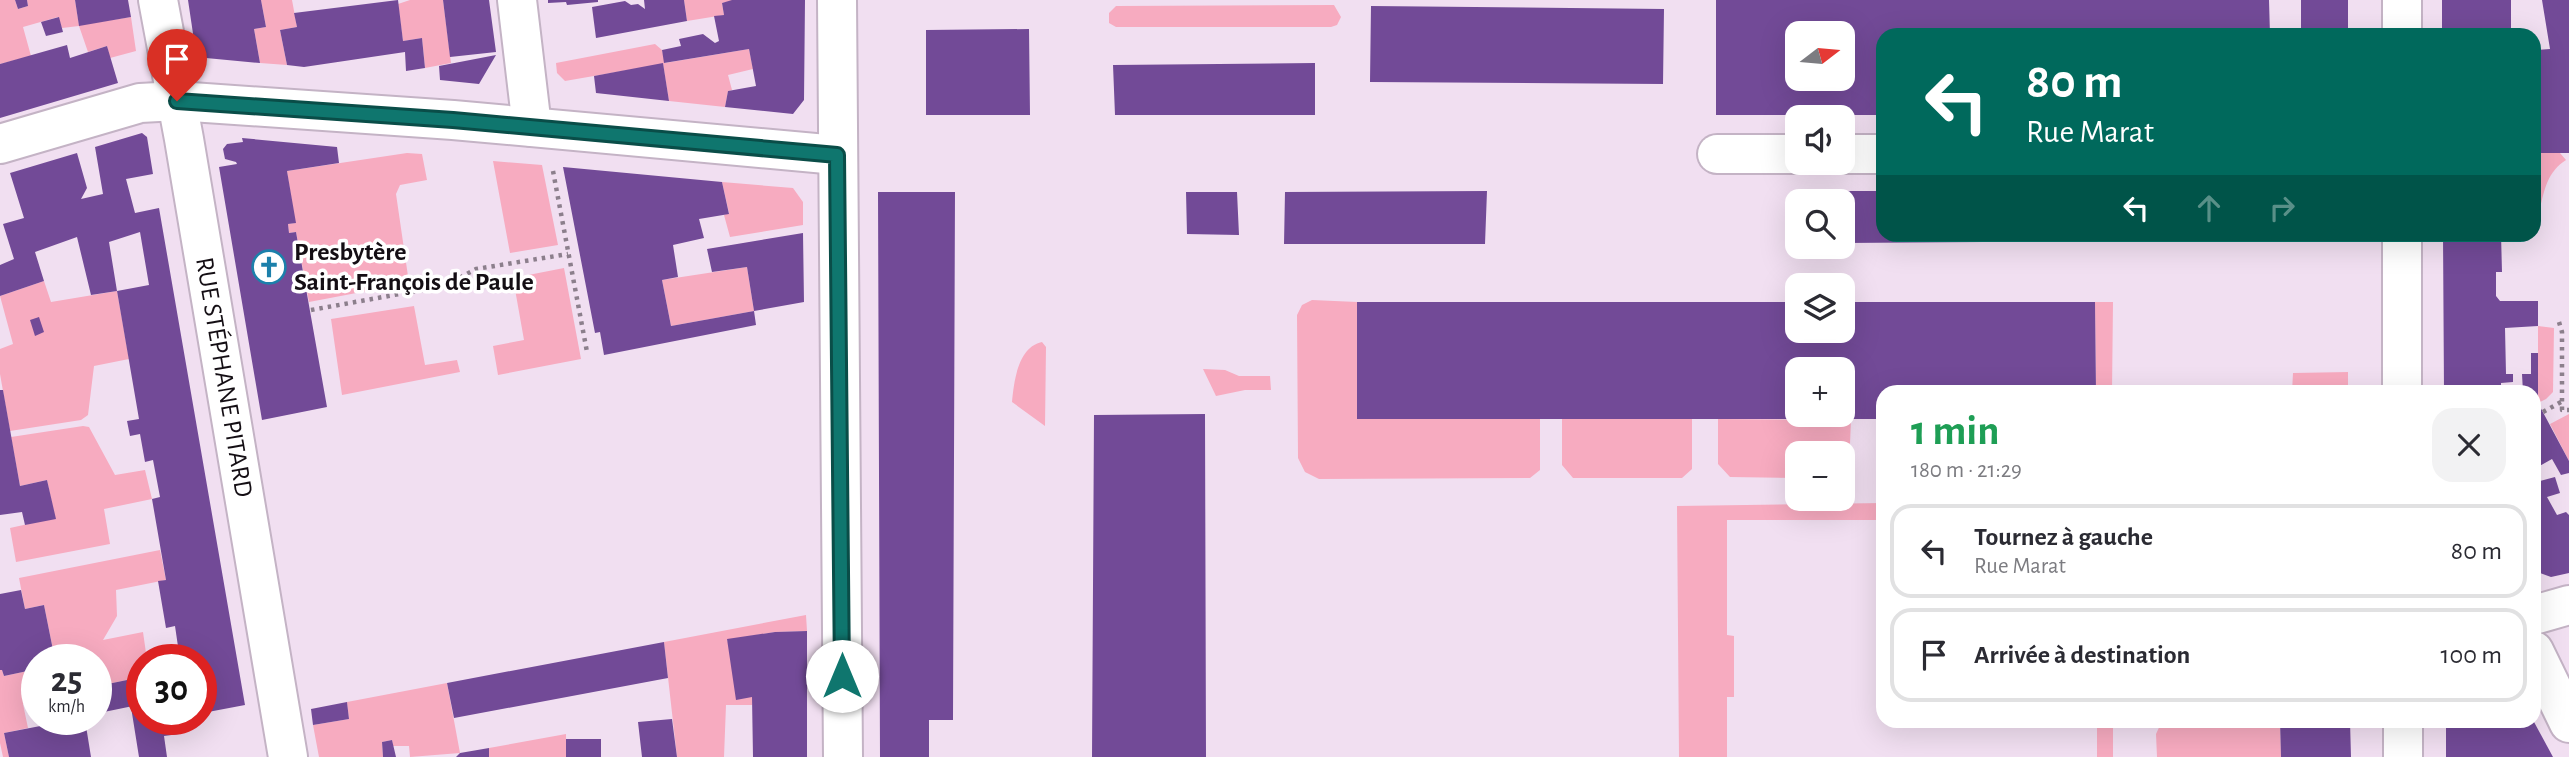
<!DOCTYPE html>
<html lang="fr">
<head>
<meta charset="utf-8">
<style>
  :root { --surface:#fff; --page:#f2f2f3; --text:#2b2b33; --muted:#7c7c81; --line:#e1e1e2 }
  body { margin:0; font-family:"Alegreya Sans",sans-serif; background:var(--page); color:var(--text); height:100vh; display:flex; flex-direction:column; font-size:26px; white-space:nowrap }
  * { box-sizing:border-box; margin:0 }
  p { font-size:23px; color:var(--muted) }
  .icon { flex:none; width:38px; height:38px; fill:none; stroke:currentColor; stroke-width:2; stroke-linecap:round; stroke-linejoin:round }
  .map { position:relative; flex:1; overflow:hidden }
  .details { position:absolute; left:1876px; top:385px; width:665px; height:343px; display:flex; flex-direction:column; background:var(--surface); border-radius:21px; box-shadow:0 7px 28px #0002 }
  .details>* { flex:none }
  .banner { position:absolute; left:1876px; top:28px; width:665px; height:214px; border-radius:21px; box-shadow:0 7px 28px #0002; background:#00695c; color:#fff; overflow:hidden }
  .needle { width:46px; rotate:74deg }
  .tools { position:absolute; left:1785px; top:21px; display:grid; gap:14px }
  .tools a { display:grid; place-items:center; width:70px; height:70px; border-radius:14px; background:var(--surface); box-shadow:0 7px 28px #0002; font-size:35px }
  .speed { position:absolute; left:21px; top:644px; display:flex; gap:14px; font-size:35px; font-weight:700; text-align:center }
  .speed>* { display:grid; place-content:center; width:91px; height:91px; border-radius:50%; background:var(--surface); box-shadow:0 7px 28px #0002; line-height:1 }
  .speed small { font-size:18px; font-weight:400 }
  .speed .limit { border:10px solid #d22; background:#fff; color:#111 }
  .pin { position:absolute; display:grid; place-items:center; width:60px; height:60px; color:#fff; margin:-72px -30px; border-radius:50% 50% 50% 0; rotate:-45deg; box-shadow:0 0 7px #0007 }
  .pin .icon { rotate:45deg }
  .me { position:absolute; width:77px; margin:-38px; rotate:0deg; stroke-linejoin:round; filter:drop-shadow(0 0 5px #0008) }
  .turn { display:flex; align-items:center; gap:24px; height:147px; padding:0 35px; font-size:32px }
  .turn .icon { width:91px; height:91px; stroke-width:2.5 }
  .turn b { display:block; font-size:49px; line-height:60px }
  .lanes { display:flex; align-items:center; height:66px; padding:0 35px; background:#0003; justify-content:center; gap:35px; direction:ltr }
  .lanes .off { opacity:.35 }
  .round { display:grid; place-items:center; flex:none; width:74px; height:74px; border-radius:21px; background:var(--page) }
  .head { display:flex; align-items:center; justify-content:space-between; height:119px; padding:0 35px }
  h1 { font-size:42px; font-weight:700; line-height:52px; color:#1e9e55 }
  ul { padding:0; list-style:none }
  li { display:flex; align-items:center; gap:21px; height:94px; margin:0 14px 10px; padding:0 21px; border:4px solid var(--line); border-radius:21px }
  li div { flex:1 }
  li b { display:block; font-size:26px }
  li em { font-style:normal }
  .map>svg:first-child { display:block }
  .green { fill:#f7abc0 }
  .building { fill:#724a97; fill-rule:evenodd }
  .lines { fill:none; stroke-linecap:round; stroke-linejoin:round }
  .street-casing { stroke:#c4b3c5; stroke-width:42 }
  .secondary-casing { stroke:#c4b3c5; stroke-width:42 }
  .path { stroke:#8c7f8c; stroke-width:4.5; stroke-dasharray:3.5 5; stroke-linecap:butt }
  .street { stroke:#fff; stroke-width:38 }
  .secondary { stroke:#fff; stroke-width:38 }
  .route-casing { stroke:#0a4d48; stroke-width:18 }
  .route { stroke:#0f766e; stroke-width:12 }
  .labels { text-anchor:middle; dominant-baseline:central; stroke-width:7; stroke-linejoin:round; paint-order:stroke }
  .poi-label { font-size:26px; font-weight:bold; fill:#140e14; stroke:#fff; text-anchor:start }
  .street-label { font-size:26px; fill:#140e14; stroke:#fff }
</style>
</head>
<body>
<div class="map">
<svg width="2569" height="757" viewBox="0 0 2569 757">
  <rect width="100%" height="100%" fill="#f1dff1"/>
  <path class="green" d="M0,0H15L18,9L28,6L27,0H75L79,25L131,17L136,51L110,58L107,46L88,52L79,26L62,28L58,17L23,27L31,56L0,64Z
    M261,0H292L297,27L280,30L287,65L260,63L254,29L266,27Z
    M410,0H443L451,63L425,68L422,38L403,41L398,4Z
    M684,0H732V1L722,3L724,15L687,21Z
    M1334,5L1341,17L1337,25L1331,27H1116L1109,23V13L1116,6Z
    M655,44L662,50L665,63L749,49L753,69L728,75L732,90L728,91L725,107L669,101L663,64L565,81L557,73L556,63Z
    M407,153L422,154L427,180L400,185L396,194L409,283L309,302L296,232L289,233L288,224L295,223L287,171Z
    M2537,153H2560L2566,160C2548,171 2544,190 2540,209L2537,208Z
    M493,161L542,165L558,245L510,253Z
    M722,182L793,188L803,202V225L730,237L724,215L729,213Z
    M747,267L754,311L671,326L662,280Z
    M564,268L581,359L498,375L493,346L524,340L513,278Z
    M44,281L51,302L117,291L129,359L94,366L88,415L81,420L10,431L0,374V349L13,344L0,296Z
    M1312,300L1357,302V419H1540V470L1530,478L1319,479L1305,472L1298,458L1297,315L1302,305Z
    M2095,302H2113L2112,392H2096Z
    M414,306L425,365L457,360L460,372L342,395L331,319Z
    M2538,326L2554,328L2553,392L2546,399L2538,403Z
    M1042,342L1046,347L1045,426L1012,402C1014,381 1018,347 1042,342Z
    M1203,369L1225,370L1239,376H1270L1271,390H1245L1216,396Z
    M2348,372V392H2292L2293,373Z
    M2569,414V461L2550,424Z
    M1562,419H1692V469L1682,478H1573L1562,465Z
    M1718,419L1851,420L1849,469L1843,475V453H1797V478L1730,477L1718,464Z
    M1876,419H1883V473L1877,468Z
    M83,426L89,427L115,475L145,470L152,499L104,509L110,544L16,562L10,528L55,518L47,480L20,486L11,437Z
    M1883,503V520H1727V635L1734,636V697H1727V757H1679L1677,506Z
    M160,550L166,580L116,590L117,616L103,640L143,632L147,660H142V704L133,706L127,680L98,686L104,712L96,713V660H45L43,652L53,650L44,605L25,609L19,578Z
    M806,615L807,631L775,632L727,640L752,697V705H726L724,757H677L664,642Z
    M37,669V700L23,704L28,728L4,733L9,757H3L0,743V670H2L4,676Z
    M447,683L460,753L410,757L409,746H393L392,740L382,742L383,757H319L313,725L349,719L347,702Z
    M2097,721H2113V757H2097Z
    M2162,721H2280L2281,757H2157L2156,734Z
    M566,734V757H489V748Z"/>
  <path class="building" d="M15,0H27L28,6L18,9Z
    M75,0H128L131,17L79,26Z
    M188,0H261L266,27L254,29L260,63L206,58L195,47Z
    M398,0L403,41L422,38L425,68L406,71L405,52L304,67L287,65L280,30L297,27L294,13Z
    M443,0H489L496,52L450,57Z
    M548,0H598V2L567,5L566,2L548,3Z
    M644,0H684L687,21L596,38L592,7L625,1L631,5L638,4L645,9Z
    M732,0H805L804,100L793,114L725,107L728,91L756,86L749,49L664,63L662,50L681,46L679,39L703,34L715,43L719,41L714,16L724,15L722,3Z
    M1716,0H2269L2270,35H1883V115H1716ZM1797,33H1843V79H1797Z
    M2301,0H2348V35H2301Z
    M2442,0H2511V35H2442Z
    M2542,0H2569V153H2537V208H2534V50L2550,49Z
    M1371,6L1664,9L1663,84L1370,82Z
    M59,17L63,32L46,36L41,22Z
    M1029,29L1030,115H926V30Z
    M67,45L70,58L107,46L118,83L0,118V64Z
    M496,55L479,84L440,80L439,66Z
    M663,63L669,101L596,93L594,76Z
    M1315,63V115H1115L1113,65Z
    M142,133L147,137L153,174L126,179L135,213L159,208L245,705L208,712L205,692L201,693V660H180L175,626L166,628L158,581L166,580L152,499L160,497L153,460L145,462L140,434L130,436L127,421L139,419L117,291L149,285L140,232L109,242L117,291L91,295L77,237L35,252L44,281L0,296V265L14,259L3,224L24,218L10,173L77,153L87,188L81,199L103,194L95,147Z
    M242,138L337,147L339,163L287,171L296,223L288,224L289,233L296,232L327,407L262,420L219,167L237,164L236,162L225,159L223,149L227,144L243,142Z
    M563,167L722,182L729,214L699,219L704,238L673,245L678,277L662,280L671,326L754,311L747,267L712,272L707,249L803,233L804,302L754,311L756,325L604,355L600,332L595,333Z
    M1487,191L1485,244H1284L1285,192Z
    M1812,191H1883V234H1984L1983,242L1843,243V201H1812Z
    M878,192H955L953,720H929V757H880Z
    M1186,192H1237L1239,235L1187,234Z
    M2443,234H2501L2502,272H2496V296L2500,301H2538V326L2505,328L2506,374H2513V382L2501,383V392H2444Z
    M1357,302H1797V331H1843V302H2095L2096,392H1883V419H1357ZM1797,369H1843V415H1797Z
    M39,317L44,332L35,336L30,320Z
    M2531,353H2538V403L2569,461V473L2561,475L2552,459L2534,469V392H2523L2522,374H2531Z
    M0,390H3L20,486L47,480L56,519L25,525L22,512L0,515Z
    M1205,414L1206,757H1092L1094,415Z
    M2534,470L2540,481L2555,477L2560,493L2547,497L2557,515L2566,512L2569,515V573L2551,577L2534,571Z
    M21,590L25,609L44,605L53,650L43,652L45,660H37V669L4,676L2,670H0V594Z
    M807,631V757H753L752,697L736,700L727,639L775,632Z
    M664,642L668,678L454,718L447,683Z
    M127,680L133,706L104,712L98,686Z
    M347,702L349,719L313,725L311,709Z
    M142,704V719H177L179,734L164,736L167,757H139L131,707Z
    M672,719L677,757H642L638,722Z
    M2280,721H2350L2351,757H2281Z
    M2534,722L2553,757H2446V723Z
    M56,723L57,729L86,726L91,757H9L4,733Z
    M566,739H601V757H566Z
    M392,740L396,757H383L382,742Z
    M489,748V757H456L460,753Z"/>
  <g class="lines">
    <defs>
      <g id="street">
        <path id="s1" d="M158,0L184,139L288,757"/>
        <path d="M517,0L532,127"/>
        <path d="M837,0L843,757"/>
        <path d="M0,144L140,103L177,101L453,120L837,155"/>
        <path d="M1717,154H1797"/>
        <path d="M1843,154H1883"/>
        <path d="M2534,615L2569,605"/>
        <path d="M2534,651L2569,723"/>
      </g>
      <path id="secondary" d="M2402,35V0
        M2402,234V392
        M2403,721V757"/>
    </defs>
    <use href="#street" class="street-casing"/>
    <use href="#secondary" class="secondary-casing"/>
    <path class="path" d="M553,171L587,352
      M311,310L444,286L476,269L568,254
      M2559,322L2562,332V410H2569
      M2543,412L2561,402"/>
    <use href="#street" class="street"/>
    <use href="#secondary" class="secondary"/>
  </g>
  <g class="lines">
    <defs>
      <path id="route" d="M177,101L453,120L837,155L842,676"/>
    </defs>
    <use href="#route" class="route-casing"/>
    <use href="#route" class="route"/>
  </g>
  <defs>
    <symbol id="church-ring" viewBox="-11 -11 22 22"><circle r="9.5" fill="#fff" stroke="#1c80ab" stroke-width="1.5"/><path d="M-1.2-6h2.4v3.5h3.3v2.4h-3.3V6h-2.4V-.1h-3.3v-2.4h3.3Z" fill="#1c80ab"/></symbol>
  </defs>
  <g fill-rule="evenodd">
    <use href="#church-ring" x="250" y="248" width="38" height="38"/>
  </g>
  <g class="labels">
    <g class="poi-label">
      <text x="294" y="252">Presbytère<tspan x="294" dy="30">Saint-François de Paule</tspan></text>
    </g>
    <g class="street-label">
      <text stroke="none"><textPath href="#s1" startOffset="383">RUE STÉPHANE PITARD</textPath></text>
    </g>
  </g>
</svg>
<div class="tools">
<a><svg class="needle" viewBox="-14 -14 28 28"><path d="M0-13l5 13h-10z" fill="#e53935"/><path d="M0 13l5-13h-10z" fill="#7c7c81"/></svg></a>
<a><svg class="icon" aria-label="sound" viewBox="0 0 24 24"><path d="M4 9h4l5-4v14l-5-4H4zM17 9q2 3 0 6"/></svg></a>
<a><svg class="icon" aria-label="search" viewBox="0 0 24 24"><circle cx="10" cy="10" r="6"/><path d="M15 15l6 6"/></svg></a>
<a><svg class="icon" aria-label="layers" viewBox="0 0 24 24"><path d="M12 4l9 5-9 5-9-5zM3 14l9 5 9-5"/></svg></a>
<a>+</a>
<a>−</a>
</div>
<div class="speed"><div>25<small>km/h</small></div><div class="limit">30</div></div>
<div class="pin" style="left:177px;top:101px;background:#d93025"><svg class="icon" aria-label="arrive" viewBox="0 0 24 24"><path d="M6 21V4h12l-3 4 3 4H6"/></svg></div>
<svg class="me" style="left:842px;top:676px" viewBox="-20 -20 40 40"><circle r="19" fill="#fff"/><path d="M0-13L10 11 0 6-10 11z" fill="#0f766e"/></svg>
<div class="banner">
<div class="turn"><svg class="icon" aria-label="left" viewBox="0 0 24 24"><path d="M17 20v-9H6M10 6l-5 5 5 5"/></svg><div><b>80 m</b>Rue Marat</div></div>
<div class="lanes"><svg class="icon" aria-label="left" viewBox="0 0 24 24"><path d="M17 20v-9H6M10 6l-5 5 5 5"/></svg><svg class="icon off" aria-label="ahead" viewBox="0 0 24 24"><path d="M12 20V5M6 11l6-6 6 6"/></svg><svg class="icon off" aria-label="right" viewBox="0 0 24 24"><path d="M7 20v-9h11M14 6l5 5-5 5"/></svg></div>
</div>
<section class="details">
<div class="head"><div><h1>1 min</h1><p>180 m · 21:29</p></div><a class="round"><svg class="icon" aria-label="close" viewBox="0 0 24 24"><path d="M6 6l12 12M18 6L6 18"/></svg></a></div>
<ul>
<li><svg class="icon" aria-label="left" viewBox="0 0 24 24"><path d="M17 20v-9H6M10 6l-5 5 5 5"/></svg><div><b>Tournez à gauche</b><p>Rue Marat</p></div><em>80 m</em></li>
<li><svg class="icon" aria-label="arrive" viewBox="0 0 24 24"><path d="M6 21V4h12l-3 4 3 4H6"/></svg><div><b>Arrivée à destination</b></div><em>100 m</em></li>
</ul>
</section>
</div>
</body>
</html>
